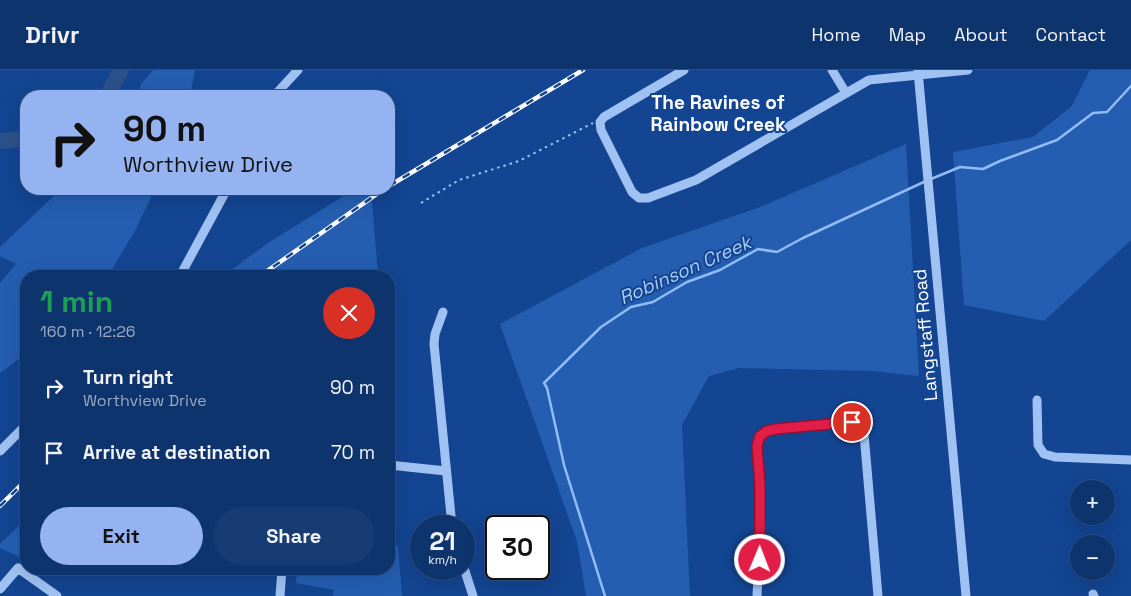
<!DOCTYPE html>
<html lang="en">
<head>
<meta charset="utf-8">
<style>
  :root { --surface:#0e346e; --page:#173c73; --text:#f1f3f6; --muted:#9baac2; --line:#2e4f81; --accent:#95b2f1 }
  body { margin:0; font-family:"Space Grotesk",sans-serif; background:var(--page); color:var(--text); height:100vh; display:flex; flex-direction:column; font-size:19px; white-space:nowrap }
  * { box-sizing:border-box; margin:0 }
  p { font-size:16px; color:var(--muted) }
  .icon { flex:none; width:28px; height:28px; fill:none; stroke:currentColor; stroke-width:2; stroke-linecap:round; stroke-linejoin:round }
  .map { position:relative; flex:1; overflow:hidden }
  .sheet { position:absolute; left:20px; top:200px; width:375px; height:305px; display:flex; flex-direction:column; background:var(--surface); border-radius:20px; box-shadow:0 5px 20px #0002,0 0 0 1px var(--line) }
  .sheet>* { flex:none }
  .guide { position:absolute; left:20px; top:20px; width:375px; height:105px; border-radius:20px; box-shadow:0 5px 20px #0002,0 0 0 1px var(--line); background:#95b2f1; color:#111; overflow:hidden }
  .buttons { position:absolute; left:1070px; top:410px; display:grid; gap:10px }
  .buttons a { display:grid; place-items:center; width:45px; height:45px; border-radius:50%; background:var(--surface); box-shadow:0 5px 20px #0002,0 0 0 1px var(--line); font-size:25px }
  .speed { position:absolute; left:410px; top:445px; display:flex; gap:10px; font-size:25px; font-weight:700; text-align:center }
  .speed>* { display:grid; place-content:center; width:65px; height:65px; border-radius:50%; background:var(--surface); box-shadow:0 5px 20px #0002,0 0 0 1px var(--line); line-height:1 }
  .speed small { font-size:12px; font-weight:400 }
  .speed .limit { border:2px solid #111; border-radius:8px; background:#fff; color:#111 }
  .pin { position:absolute; display:grid; place-items:center; width:42px; height:42px; color:#fff; margin:-21px; border:2px solid #fff; border-radius:50%; box-shadow:0 1px 5px #0007 }
  .me { position:absolute; width:55px; margin:-28px; rotate:1deg; stroke-linejoin:round; filter:drop-shadow(0 0 4px #0008) }
  .turn { display:flex; align-items:center; gap:18px; height:105px; padding:0 20px; font-size:22px }
  .turn .icon { width:65px; height:65px; stroke-width:2.5 }
  .turn b { display:block; font-size:35px; line-height:42px }
  .round { display:grid; place-items:center; flex:none; width:52px; height:52px; border-radius:26px; background:var(--page) }
  .head { display:flex; align-items:center; justify-content:space-between; height:85px; padding:0 20px }
  h1 { font-size:30px; font-weight:700; line-height:38px; color:#1e9e55 }
  .action { display:flex; gap:10px; margin-top:auto; padding:10px 20px }
  .action a { flex:1; height:58px; border-radius:30px; background:var(--accent); color:#111; font-size:20px; font-weight:700; line-height:58px; text-align:center }
  .action a+a { background:var(--page); color:var(--text) }
  ul { padding:0; list-style:none }
  li { display:flex; align-items:center; gap:15px; height:65px; padding:0 20px }
  li div { flex:1 }
  li b { display:block; font-size:19px }
  li em { font-style:normal }
  header { display:flex; align-items:center; gap:30px; box-sizing:border-box; height:70px; padding:0 25px; background:var(--surface); border-bottom:1px solid var(--line) }
  header strong { font-size:24px }
  nav { display:flex; gap:28px; margin-inline-start:auto; font-size:18px }
  .map>svg:first-child { display:block }
  .green { fill:#255eb1 }
  .lines { fill:none; stroke-linecap:round; stroke-linejoin:round }
  .stream { stroke:#92bcf5; stroke-width:2.5 }
  .river { stroke:#2c518a; stroke-width:16 }
  .path { stroke:#a0c2f2; stroke-width:2; stroke-dasharray:2.5 4; stroke-linecap:butt }
  .minor { stroke:#a0c2f2; stroke-width:9 }
  .rail-casing { stroke:#fff; stroke-width:4.5 }
  .rail { stroke:#134592; stroke-width:2.5; stroke-dasharray:8; stroke-linecap:butt }
  .route-casing { stroke:#92132f; stroke-width:12 }
  .route { stroke:#e11d48; stroke-width:9 }
  .labels { text-anchor:middle; dominant-baseline:central; stroke-width:4; stroke-linejoin:round; paint-order:stroke }
  .street-label { font-size:18px; fill:#fff; stroke:#134592 }
  .neighbourhood-label { font-size:19px; font-weight:bold; fill:#fff; stroke:#134592 }
  .water-label { font-size:19px; font-style:italic; fill:#acccf9; stroke:#134592 }
</style>
</head>
<body>
<header>
<strong>Drivr</strong>
<nav><a>Home</a><a>Map</a><a>About</a><a>Contact</a></nav>
</header>
<div class="map">
<svg width="1131" height="526" viewBox="0 0 1131 526">
  <rect width="100%" height="100%" fill="#134592"/>
  <path class="green" d="M153,0H195L190,26H137L141,14Z
    M1090,0H1131V170L1044,251L964,235L953,82L1033,67L1072,36Z
    M906,74L919,306L872,301L739,298L709,306L682,355L690,526H586L577,471L500,254L642,178L760,137Z
    M61,119H155L136,159L108,206H26V284L0,303V213L16,194L0,186V177Z
    M355,119H371L378,206H223L268,173Z
    M26,449V490L0,478V474Z
    M389,474L398,476L402,526H333L334,520L296,513L297,499H389Z"/>
  <g class="lines">
    <path class="stream" d="M931,109L960,97L983,99L1000,91L1057,70L1093,43L1107,42L1131,16
      M605,526L564,395L547,318L544,313L601,257L631,237L653,232L687,212L720,200L758,179L777,182L803,168L926,111"/>
    <path class="river" d="M107,26L121,0
      M0,71L26,68"/>
    <path class="path" d="M421,133L459,110L519,91L593,53"/>
    <path class="minor" d="M684,0L604,47L600,52L601,60L632,122L639,128H648L696,110L869,10L968,0
      M832,0L846,23
      M918,1L966,526
      M274,26L298,0
      M180,206L227,119
      M443,242L435,264L434,274L452,456
      M1037,330L1038,375L1044,384L1055,387L1131,390
      M0,381L26,355
      M389,395L446,401
      M464,498L473,526
      M0,519L18,498L57,526
      M1093,524L1094,526
      M280,526L282,499
      M757,526L761,447L757,376C761,365 764,361 776,359L852,352L858,354L864,364L878,526"/>
    <defs>
      <path id="rail" d="M389,116L583,0
        M260,206L384,119
        M0,436L26,410"/>
    </defs>
    <use href="#rail" class="rail-casing"/>
    <use href="#rail" class="rail"/>
  </g>
  <g class="lines">
    <defs>
      <path id="route" d="M760,490V416L757,376L760,366L767,361L776,359L852,352"/>
    </defs>
    <use href="#route" class="route-casing"/>
    <use href="#route" class="route"/>
  </g>
  <g class="labels">
    <g class="street-label">
      <text transform="translate(925 265) rotate(-95)">Langstaff Road</text>
    </g>
    <g class="neighbourhood-label">
      <text x="718" y="32">The Ravines of<tspan x="718" dy="22">Rainbow Creek</tspan></text>
    </g>
    <g class="water-label">
      <text transform="translate(685 200) rotate(-24)">Robinson Creek</text>
    </g>
  </g>
</svg>
<div class="buttons">
<a>+</a>
<a>−</a>
</div>
<div class="speed"><div>21<small>km/h</small></div><div class="limit">30</div></div>
<div class="pin" style="left:852px;top:352px;background:#d93025"><svg class="icon" aria-label="arrive" viewBox="0 0 24 24"><path d="M6 21V4h12l-3 4 3 4H6"/></svg></div>
<svg class="me" style="left:760px;top:490px" viewBox="-20 -20 40 40"><circle r="17" fill="#e11d48" stroke="#fff" stroke-width="3"/><path d="M0-11L8 9 0 5-8 9z" fill="#fff"/></svg>
<div class="guide">
<div class="turn"><svg class="icon" aria-label="right" viewBox="0 0 24 24"><path d="M7 20v-9h11M14 6l5 5-5 5"/></svg><div><b>90 m</b>Worthview Drive</div></div>
</div>
<section class="sheet">
<div class="head"><div><h1>1 min</h1><p>160 m · 12:26</p></div><a class="round" style="background:#d93025;color:#fff"><svg class="icon" aria-label="close" viewBox="0 0 24 24"><path d="M6 6l12 12M18 6L6 18"/></svg></a></div>
<ul>
<li><svg class="icon" aria-label="right" viewBox="0 0 24 24"><path d="M7 20v-9h11M14 6l5 5-5 5"/></svg><div><b>Turn right</b><p>Worthview Drive</p></div><em>90 m</em></li>
<li><svg class="icon" aria-label="arrive" viewBox="0 0 24 24"><path d="M6 21V4h12l-3 4 3 4H6"/></svg><div><b>Arrive at destination</b></div><em>70 m</em></li>
</ul>
<div class="action"><a>Exit</a><a>Share</a></div>
</section>
</div>
</body>
</html>
